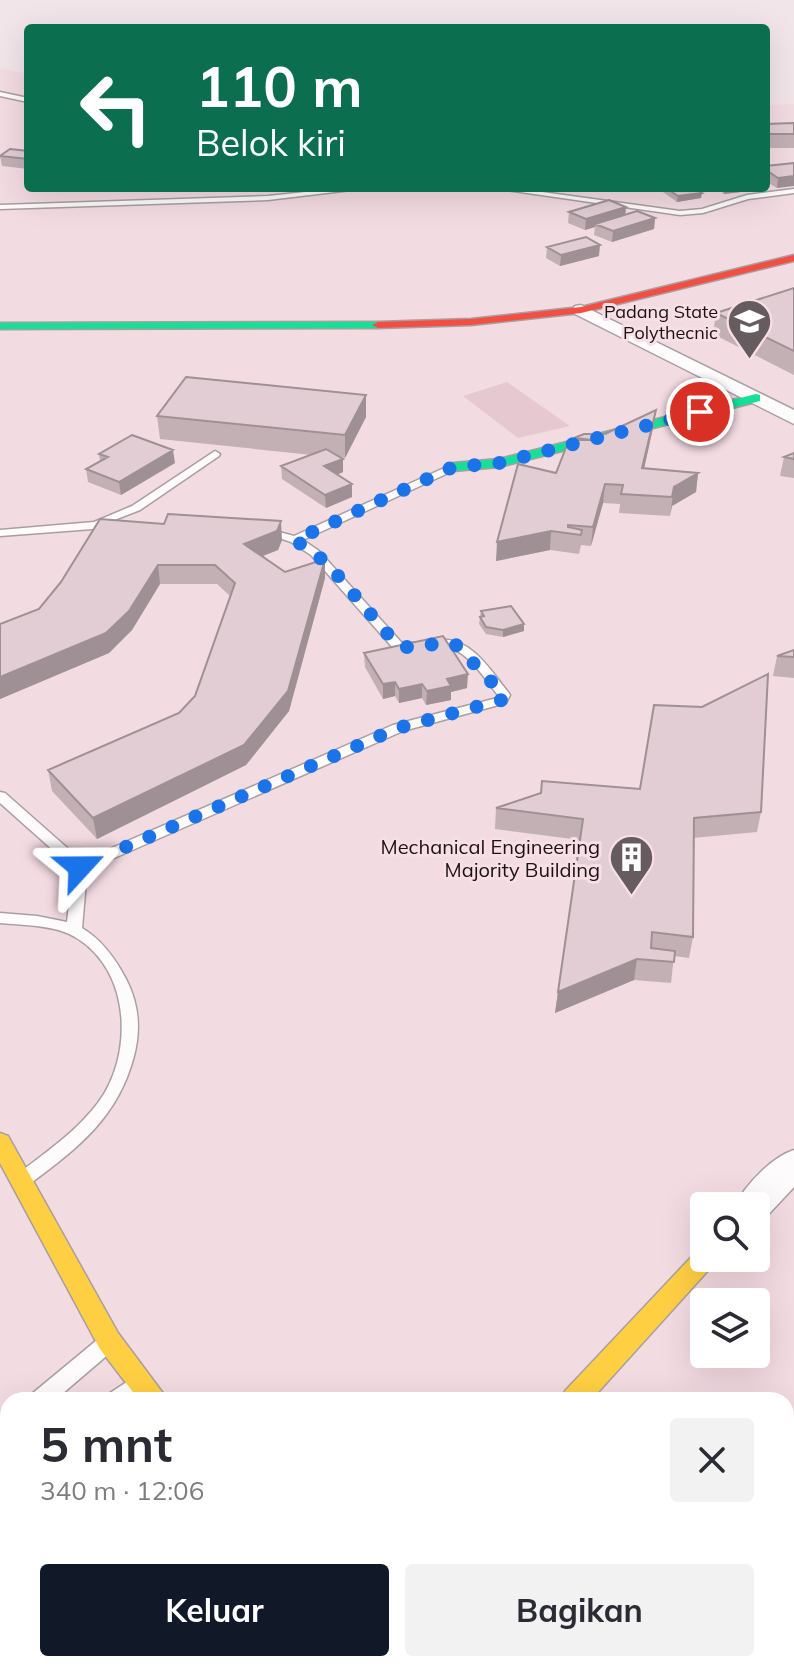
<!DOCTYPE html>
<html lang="id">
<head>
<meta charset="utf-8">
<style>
  :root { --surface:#fff; --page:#f2f2f3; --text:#2b2b33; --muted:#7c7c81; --accent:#111827 }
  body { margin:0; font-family:Mulish,sans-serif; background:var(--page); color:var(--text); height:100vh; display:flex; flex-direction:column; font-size:30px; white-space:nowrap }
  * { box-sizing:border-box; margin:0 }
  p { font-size:26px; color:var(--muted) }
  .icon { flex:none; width:44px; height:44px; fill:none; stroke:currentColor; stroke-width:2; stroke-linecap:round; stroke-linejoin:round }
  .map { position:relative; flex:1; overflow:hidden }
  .panel { position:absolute; left:0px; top:1392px; width:794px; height:280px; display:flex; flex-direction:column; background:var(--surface); border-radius:24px 24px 0 0; box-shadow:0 8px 32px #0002 }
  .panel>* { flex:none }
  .top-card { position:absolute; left:24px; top:24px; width:746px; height:168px; border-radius:8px; box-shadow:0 8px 32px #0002; background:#0b6e4f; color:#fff; overflow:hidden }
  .controls { position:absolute; left:690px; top:1192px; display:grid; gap:16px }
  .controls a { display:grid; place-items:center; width:80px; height:80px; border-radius:8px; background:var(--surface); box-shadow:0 8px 32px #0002; font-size:40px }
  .pin { position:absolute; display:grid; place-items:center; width:68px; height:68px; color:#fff; margin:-34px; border:4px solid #fff; border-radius:50%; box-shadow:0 2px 8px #0007 }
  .me { position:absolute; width:88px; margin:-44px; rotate:66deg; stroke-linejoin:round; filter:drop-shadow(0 0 6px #0008) }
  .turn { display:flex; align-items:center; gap:28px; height:168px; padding:0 40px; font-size:36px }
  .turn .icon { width:104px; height:104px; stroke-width:2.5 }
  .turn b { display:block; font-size:56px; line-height:68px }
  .round { display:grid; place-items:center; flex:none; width:84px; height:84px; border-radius:8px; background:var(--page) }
  .overview { display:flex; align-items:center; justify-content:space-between; height:136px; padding:0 40px }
  h1 { font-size:48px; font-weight:700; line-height:60px }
  .cta { display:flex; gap:16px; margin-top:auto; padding:16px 40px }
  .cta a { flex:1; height:92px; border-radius:8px; background:var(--accent); color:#fff; font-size:32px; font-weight:700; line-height:92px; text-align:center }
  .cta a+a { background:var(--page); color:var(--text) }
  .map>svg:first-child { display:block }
  .built { fill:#f3dbe2; fill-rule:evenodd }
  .green { fill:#e6c8d1 }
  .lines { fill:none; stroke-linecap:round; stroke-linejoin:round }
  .lane-casing { stroke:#a89fa2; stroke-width:3 }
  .street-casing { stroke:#a89fa2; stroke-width:3 }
  .fast-casing { stroke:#a89fa2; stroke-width:3 }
  .slow-casing { stroke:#a89fa2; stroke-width:3 }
  .jam-casing { stroke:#a89fa2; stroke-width:3 }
  .lane { fill:#fdfbfc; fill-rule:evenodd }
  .street { fill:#fdfbfc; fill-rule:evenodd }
  .fast { fill:#16e098; fill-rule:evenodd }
  .slow { fill:#ffcf43; fill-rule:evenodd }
  .jam { fill:#f24e42; fill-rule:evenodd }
  .wall { fill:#c2b0b5 }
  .shaded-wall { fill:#9e9094 }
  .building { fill:#e1cdd3; stroke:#9e9094; stroke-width:2 }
  .route { stroke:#1a73e8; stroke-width:14; stroke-dasharray:0 25.2 }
  .labels { text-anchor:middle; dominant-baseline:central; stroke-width:6; stroke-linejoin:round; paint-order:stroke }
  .far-poi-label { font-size:18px; fill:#1a1214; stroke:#f8dfe6; text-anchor:end }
  .poi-label { font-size:20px; fill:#1a1214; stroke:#f8dfe6; text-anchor:end }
</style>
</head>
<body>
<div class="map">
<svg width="794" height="1672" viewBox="0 0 794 1672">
  <rect width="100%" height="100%" fill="#f2e5e9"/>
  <path class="built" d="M0,68L28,74V188H766V105L794,104V1672H0ZM704,1206H756V1258H704ZM704,1302H756V1354H704ZM8,1400H786V1664H8Z"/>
  <path class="green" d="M507,382L570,426L518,438L463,396Z"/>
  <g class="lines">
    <defs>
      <path id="lane" d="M0,92L28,98V102L0,96Z
        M343,188H368L268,200L0,209V205L268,196Z
        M443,188H484L480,190H447Z
        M493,188H513L680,211L702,209L747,195L794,189V193L748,199L703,213L680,215Z
        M215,451L220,454L219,456L140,510L109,522L119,523V527L0,536V530L94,522L132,506Z
        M453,464L458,467L457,469L303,540L319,551L401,642C415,645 426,641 440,640C471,637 491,671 508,692L510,695L506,703L403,731L87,870L82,928C102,940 115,958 126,979C139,1004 141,1029 134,1056C118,1117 79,1147 31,1183L25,1185L19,1183L16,1178L19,1173C49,1150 83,1127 104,1094C135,1042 127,960 67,933C47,925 21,925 0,923V913L37,916L67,922L73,868L0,803V792L5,793L82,861L393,725L497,698L498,695C485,680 466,646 442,647C424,647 411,653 393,648L311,555L291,542L259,531L264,528L294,536Z
        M104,1337L111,1340L114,1346L111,1352L55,1400H30L33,1393L97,1340Z
        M136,1376L143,1378L146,1385C138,1403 124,1400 107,1400L110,1393Z
        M8,1420V1444L0,1448V1424Z
        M794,1421V1452L786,1457V1426Z
        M8,1480V1506L0,1509V1483Z
        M667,1664H689L686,1672H664Z"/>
      <path id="street" d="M581,305L794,410V424L575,314L572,310L575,306Z
        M794,1150V1187L766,1217L756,1220V1206H735C745,1185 772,1157 794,1150Z"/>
      <path id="fast" d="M0,323L378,322L384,325L378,328L0,329Z
        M756,394L760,395V401L499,467L453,471L446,467L453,463L499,459Z
        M296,1664H359L355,1672H300Z"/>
      <path id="slow" d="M0,1133L8,1136L118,1333L168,1400H139L100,1349L0,1163Z
        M704,1248V1258H717L713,1265L591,1400H561L565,1391L697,1251Z
        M233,1664H263L261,1672H231Z"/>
      <path id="jam" d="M794,255V261L581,313L471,325L378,328L372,325L378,322L471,319L581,307Z"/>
    </defs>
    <use href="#lane" class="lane-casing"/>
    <use href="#street" class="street-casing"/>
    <use href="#fast" class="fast-casing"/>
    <use href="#slow" class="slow-casing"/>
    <use href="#jam" class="jam-casing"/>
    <use href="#lane" class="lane"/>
    <use href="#street" class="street"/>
    <use href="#fast" class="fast"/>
    <use href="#slow" class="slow"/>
    <use href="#jam" class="jam"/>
  </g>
  <path class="wall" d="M794,123V148H766V124Z
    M28,151V169L2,166L0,156Z
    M794,163L777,188L767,182L766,189L724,194L717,188H766V166Z
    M663,188H694L701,198L677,202L663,192Z
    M626,207L625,215L655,218L654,229L612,242L594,235L595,227L585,230L568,223L569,212Z
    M547,247L599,256L560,266L546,258Z
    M794,288V375L713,334L716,313Z
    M366,395V417L345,458L339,457L343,459V472L337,475L352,484V497L326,508L282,479L281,466L312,455L160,439L157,416Z
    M656,410L653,428L644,468L698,473L696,492L672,506L670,516L619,513L620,504L603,503L591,546L581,545L579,554L550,550L496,561L556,473L574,438L605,434Z
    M794,453V478L780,476L784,457Z
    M99,454L175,463L121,495L88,482L86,469L100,461Z
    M164,524L282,540L278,550L262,556L285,572L325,559V578L289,711L246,765L97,839L52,791L48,770L179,713L195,696L230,596L217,584H160L132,630L109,653L0,699V624L39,609Z
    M481,611L524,631L503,637L486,634L479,624Z
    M794,650V678L773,676L777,656Z
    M364,653L467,688L451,692V700L426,705L422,698L399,703L395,696L383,699L365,667Z
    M496,808L761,812L757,832L693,838V937L689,958L674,956L671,983L634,980L555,1013L580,840L495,829Z
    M8,1605V1664H106L104,1672H9L0,1670V1627Z"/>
  <path class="shaded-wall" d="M794,176V186L777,188L778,178Z
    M766,179H768L766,189L724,194L725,188H766Z
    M702,193L701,198L677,202L678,196Z
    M626,207L625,218L595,224V227L585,230L586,219Z
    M655,218L654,229L612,242L613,231Z
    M600,245L599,256L560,266L561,255Z
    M366,395V417L345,458V435Z
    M656,410L653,428L640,487L642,468Z
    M173,450L175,463L121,495L119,482Z
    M343,459V472L324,480V466Z
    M698,473L696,492L672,506L670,516L674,487Z
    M352,484V497L326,508L325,495Z
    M605,484L603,503L591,546L593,527Z
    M281,521L282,540L278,550L245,563L244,544Z
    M551,531L550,550L496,561L497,542Z
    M325,559V578L289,711L246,765L97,839L93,818Z
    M158,565L160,584L132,630L109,653L0,699V677Z
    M524,624V631L503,637V630Z
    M468,674L467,688L451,692V700L426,705L427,691L447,679Z
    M395,682V696L383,699V684Z
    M422,684V698L399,703V689Z
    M637,959L634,980L555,1013L558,992Z
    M95,1664H106L104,1672H92Z"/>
  <path class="building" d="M794,123V134H766V124Z
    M10,149L28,151V159L0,156Z
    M794,163V176L778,178L766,170V166Z
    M666,188H694L702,193L678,196Z
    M609,200L626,207L586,219L569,212Z
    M637,211L655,218L613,231L595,224Z
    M586,237L600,245L561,255L547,247Z
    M794,288V351L716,313Z
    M186,377L366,395L345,435L157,416Z
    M656,410L642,468L698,473L674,487L672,497L621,494L623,485L605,484L593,527L568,525V527L582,530L581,535L551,531L497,542L518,464L556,473L569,440H593L574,438L584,434H605Z
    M132,435L173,450L119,482L86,469L108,457L99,454Z
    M326,449L343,459L324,466L352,484L325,495L281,466Z
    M794,453V459L784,457Z
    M168,514L281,521L277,531L244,544L285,572L325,559L288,691L244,745L93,818L48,770L179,713L195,696L235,583L215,565H158L129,611L106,633L0,677V624L39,609L61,582L100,519L164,524Z
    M511,606L524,624L503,630L486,627L480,617L484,616L481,611Z
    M443,636L468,674L447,679L451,686L427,691L422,684L399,689L395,682L383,684L364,653Z
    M794,650V657L777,656Z
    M768,674L761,812L694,818L693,937L652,932L651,948L675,951L674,962L637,959L558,992L583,819L496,808L541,793L542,781L640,789L654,705L702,707Z
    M8,1605V1657L0,1655V1627Z
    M43,1664H95L92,1672H82Z"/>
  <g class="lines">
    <path class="route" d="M80,867L398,728L502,700L504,695L456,645L446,642L411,648L397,645L327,563L295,540L453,467L499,463L700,412"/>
  </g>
  <defs>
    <symbol id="university-pin" viewBox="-11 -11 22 30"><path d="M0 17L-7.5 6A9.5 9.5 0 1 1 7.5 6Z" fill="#665c5f" stroke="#f8dfe6"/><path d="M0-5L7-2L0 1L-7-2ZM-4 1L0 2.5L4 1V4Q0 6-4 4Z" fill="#fff"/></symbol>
    <symbol id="building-pin" viewBox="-11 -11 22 30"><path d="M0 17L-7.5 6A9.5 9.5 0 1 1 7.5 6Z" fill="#665c5f" stroke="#f8dfe6"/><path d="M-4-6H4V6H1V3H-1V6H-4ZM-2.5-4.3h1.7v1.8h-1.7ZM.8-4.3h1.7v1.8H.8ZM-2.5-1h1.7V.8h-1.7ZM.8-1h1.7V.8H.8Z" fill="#fff"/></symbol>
  </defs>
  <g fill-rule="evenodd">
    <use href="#university-pin" x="724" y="296" width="51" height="69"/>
    <use href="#building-pin" x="606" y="832" width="51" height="69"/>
  </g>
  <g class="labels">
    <g class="far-poi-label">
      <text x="718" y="311">Padang State<tspan x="718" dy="21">Polythecnic</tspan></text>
    </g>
    <g class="poi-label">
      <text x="600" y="846">Mechanical Engineering<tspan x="600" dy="23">Majority Building</tspan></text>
    </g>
  </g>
</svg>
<div class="controls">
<a><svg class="icon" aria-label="search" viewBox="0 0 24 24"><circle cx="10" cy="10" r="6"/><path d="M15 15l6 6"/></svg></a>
<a><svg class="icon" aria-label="layers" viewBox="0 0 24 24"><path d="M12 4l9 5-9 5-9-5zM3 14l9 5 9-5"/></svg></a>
</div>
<div class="pin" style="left:700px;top:412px;background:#d93025"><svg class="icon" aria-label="arrive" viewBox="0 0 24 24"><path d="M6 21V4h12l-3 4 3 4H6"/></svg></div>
<svg class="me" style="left:80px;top:867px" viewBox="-20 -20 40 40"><path d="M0-17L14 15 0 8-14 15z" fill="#1a73e8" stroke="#fff" stroke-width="4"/></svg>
<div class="top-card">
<div class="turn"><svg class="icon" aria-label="left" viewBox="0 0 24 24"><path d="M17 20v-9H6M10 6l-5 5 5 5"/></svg><div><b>110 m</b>Belok kiri</div></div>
</div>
<section class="panel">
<div class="overview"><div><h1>5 mnt</h1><p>340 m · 12:06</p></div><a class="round"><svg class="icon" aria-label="close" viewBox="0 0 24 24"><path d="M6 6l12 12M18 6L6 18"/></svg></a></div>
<div class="cta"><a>Keluar</a><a>Bagikan</a></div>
</section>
</div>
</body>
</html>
